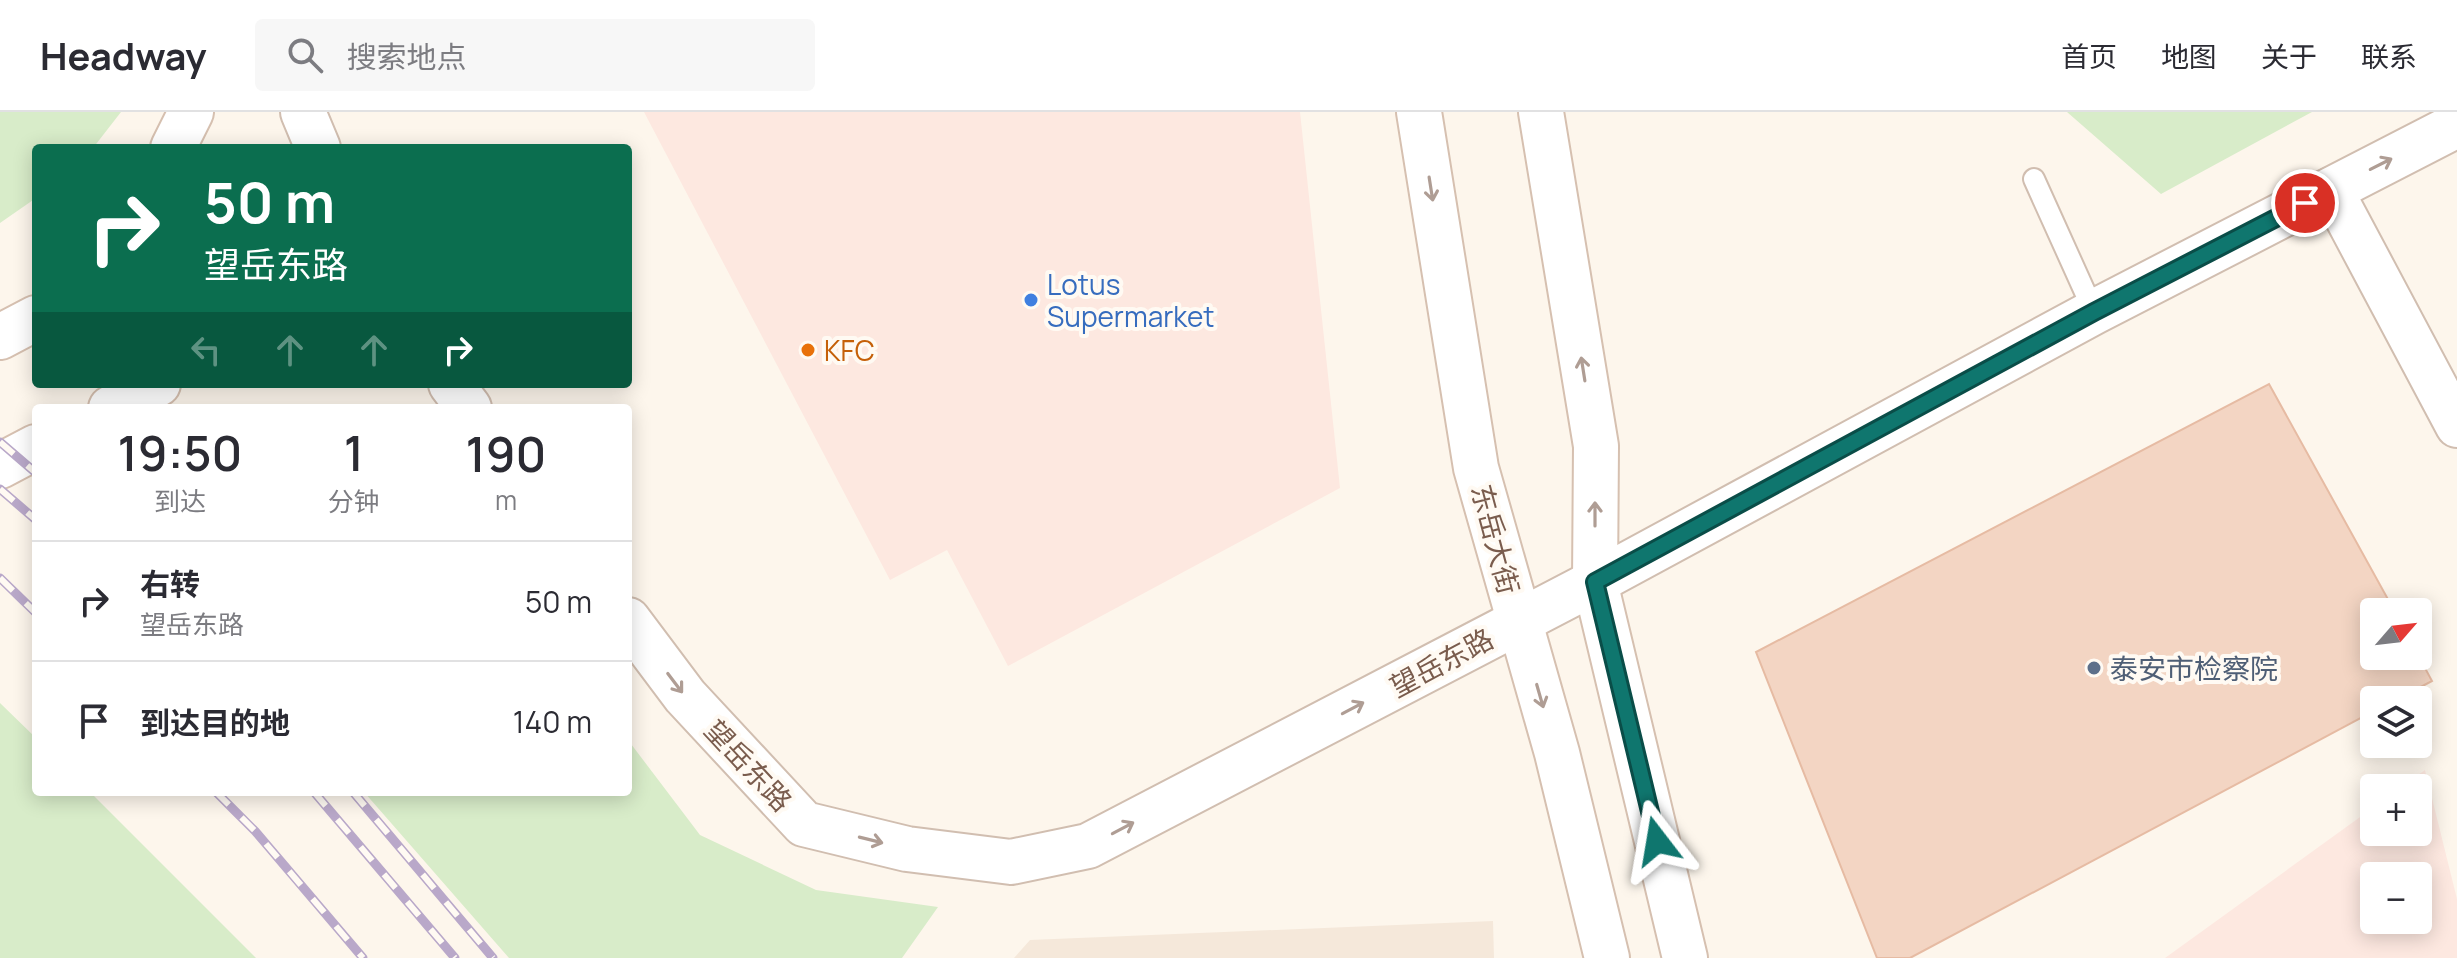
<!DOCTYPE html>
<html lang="zh">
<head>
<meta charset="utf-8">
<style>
  :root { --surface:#fff; --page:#f7f7f7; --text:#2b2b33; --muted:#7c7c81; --line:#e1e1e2 }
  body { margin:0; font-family:Manrope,"Noto Sans SC",sans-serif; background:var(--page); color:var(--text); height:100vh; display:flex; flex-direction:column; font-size:30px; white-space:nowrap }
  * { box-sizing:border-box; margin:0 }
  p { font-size:26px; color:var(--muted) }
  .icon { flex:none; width:44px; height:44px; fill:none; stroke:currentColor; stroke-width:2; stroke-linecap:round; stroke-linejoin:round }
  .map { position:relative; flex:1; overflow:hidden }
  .drawer { position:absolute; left:32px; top:292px; width:600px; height:392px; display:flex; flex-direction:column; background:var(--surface); border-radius:8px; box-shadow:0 4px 20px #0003 }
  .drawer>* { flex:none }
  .top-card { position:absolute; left:32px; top:32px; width:600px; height:244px; border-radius:8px; box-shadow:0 4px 20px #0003; background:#0b6e4f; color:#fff; overflow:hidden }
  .needle { width:52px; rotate:62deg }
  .controls { position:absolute; left:2360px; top:486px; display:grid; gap:16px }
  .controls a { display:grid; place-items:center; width:72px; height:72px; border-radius:8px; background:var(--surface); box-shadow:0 4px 20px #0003; font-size:40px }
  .pin { position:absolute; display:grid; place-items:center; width:68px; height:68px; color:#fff; margin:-34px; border:4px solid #fff; border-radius:50%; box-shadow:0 2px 8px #0007 }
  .me { position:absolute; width:88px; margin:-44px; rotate:346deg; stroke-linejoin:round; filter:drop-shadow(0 0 6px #0008) }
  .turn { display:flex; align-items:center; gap:28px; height:168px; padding:0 40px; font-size:36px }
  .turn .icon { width:104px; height:104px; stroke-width:2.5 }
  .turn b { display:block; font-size:56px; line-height:68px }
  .lanes { display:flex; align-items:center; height:76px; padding:0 40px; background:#0003; justify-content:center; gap:40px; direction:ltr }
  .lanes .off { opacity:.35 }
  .eta { display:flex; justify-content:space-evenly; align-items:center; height:136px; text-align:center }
  .eta b { font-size:48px; font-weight:600; line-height:56px }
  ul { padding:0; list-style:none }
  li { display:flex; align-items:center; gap:24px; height:120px; padding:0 40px; border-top:2px solid var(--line) }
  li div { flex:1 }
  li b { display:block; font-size:30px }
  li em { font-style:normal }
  header { display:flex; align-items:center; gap:48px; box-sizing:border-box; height:112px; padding:0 40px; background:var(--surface); border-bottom:2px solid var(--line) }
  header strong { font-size:38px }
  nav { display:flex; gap:44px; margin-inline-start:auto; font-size:28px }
  .search { width:560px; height:72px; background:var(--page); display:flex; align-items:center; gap:20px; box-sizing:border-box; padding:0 28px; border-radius:8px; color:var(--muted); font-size:30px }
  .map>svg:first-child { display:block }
  .residential { fill:#f5e8da }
  .commercial { fill:#fde8e0; fill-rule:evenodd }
  .green { fill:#d8ecc9 }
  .building { fill:#f3d5c3; stroke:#e6bba3; stroke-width:2 }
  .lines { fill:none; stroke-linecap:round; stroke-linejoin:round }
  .service-casing { stroke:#d1beb0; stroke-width:24 }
  .minor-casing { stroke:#d1beb0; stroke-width:46 }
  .tertiary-casing { stroke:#d1beb0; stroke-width:48 }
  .secondary-casing { stroke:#d6c0b0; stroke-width:48 }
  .service { stroke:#fff; stroke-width:20 }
  .minor { stroke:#fff; stroke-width:42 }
  .tertiary { stroke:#fff; stroke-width:44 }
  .secondary { stroke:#fff; stroke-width:44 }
  .rail-casing { stroke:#b9a8c9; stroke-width:9 }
  .rail { stroke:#fffaf3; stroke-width:6; stroke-dasharray:18; stroke-linecap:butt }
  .oneway { stroke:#af9d94 }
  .route-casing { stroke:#0a4d48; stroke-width:20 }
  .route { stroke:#0f766e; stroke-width:14 }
  .shop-dot { fill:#3f7fe0; stroke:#fffaf3; stroke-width:3 }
  .food-dot { fill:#e8710a; stroke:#fffaf3; stroke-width:3 }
  .service-dot { fill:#5c6f8a; stroke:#fffaf3; stroke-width:3 }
  .labels { text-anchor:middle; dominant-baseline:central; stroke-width:8; stroke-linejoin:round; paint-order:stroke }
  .shop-label { font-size:28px; fill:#366cbe; stroke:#fffaf3; text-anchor:start }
  .food-label { font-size:28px; fill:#c56008; stroke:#fffaf3; text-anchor:start }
  .street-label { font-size:28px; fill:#7a5c4d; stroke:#fffaf3 }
  .service-label { font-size:28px; fill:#4e5e75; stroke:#fffaf3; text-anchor:start }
</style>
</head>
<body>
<header>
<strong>Headway</strong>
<div class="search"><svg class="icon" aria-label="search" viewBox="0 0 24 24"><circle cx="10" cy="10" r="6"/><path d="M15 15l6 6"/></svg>搜索地点</div>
<nav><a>首页</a><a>地图</a><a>关于</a><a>联系</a></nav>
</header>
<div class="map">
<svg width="2457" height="846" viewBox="0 0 2457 846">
  <rect width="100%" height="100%" fill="#fdf6ec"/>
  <path class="residential" d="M1493,809L1494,846H1014L1030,828Z"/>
  <path class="commercial" d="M644,0H1300L1340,376L1008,554L947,438L890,468Z
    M2425,658L2457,787V846H2165L2374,695V720H2418V676H2400ZM2374,764H2418V808H2374Z"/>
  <path class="green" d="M0,0H121L93,36H36V86L0,111Z
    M2067,0H2312L2161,82Z
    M0,591L36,626V680H90L256,846H0Z
    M628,628L700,723L816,778L938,795L902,846H509L364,680H628Z"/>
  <path class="building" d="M2269,272L2395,500H2374V544L2418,543L2432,569L2396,588H2374V599L1910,846H1877L1756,540Z"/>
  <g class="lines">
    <defs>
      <path id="service" d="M2034,67L2094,200"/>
      <path id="minor" d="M2331,77L2457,314"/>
      <path id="tertiary" d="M303,0L318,36
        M451,272L469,296
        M628,508L685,584L804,712L907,737L1011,750L1088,734L1595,470L2094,200L2457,13"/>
      <path id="secondary" d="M1419,0L1476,356L1557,641L1607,846
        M1541,0L1596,334L1595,470L1685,846
        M173,36L191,0
        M0,225L36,206
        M111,296L158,272
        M0,354L36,335"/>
    </defs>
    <use href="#service" class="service-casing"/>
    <use href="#minor" class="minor-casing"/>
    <use href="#tertiary" class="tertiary-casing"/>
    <use href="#secondary" class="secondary-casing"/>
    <use href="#service" class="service"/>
    <use href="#minor" class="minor"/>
    <use href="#tertiary" class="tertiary"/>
    <use href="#secondary" class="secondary"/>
    <defs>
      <path id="rail" d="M0,330L36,361
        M0,377L36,408
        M0,466L36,501
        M216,680L255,719L363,846
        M314,680L455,846
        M353,680L493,846"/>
    </defs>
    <use href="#rail" class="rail-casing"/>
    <use href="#rail" class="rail"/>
  </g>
  <defs><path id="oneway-shaft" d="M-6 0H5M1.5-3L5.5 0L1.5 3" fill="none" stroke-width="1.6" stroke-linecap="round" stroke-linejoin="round" transform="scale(2)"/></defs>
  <g class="oneway">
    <use href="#oneway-shaft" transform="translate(2381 52) rotate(-27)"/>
    <use href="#oneway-shaft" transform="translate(1431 77) rotate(81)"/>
    <use href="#oneway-shaft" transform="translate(1583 257) rotate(-99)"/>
    <use href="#oneway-shaft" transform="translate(1595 402) rotate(-90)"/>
    <use href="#oneway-shaft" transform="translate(675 571) rotate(53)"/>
    <use href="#oneway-shaft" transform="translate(1540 584) rotate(74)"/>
    <use href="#oneway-shaft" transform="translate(1353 596) rotate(-28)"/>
    <use href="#oneway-shaft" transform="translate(1123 716) rotate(-28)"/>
    <use href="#oneway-shaft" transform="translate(871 728) rotate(14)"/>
  </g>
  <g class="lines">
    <defs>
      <path id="route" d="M1657,729L1595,470L2094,200L2305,91"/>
    </defs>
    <use href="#route" class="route-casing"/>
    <use href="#route" class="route"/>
  </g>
  <circle class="shop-dot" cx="1031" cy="188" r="8"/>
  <circle class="food-dot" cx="808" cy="238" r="8"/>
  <circle class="service-dot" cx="2094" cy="556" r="8"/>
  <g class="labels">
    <g class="shop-label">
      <text x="1047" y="172">Lotus<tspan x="1047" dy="32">Supermarket</tspan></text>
    </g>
    <g class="food-label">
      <text x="824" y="238">KFC</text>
    </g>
    <g class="street-label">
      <text transform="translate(1496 427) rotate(75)">东岳大街</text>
      <text transform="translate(1441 550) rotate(-28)">望岳东路</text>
      <text transform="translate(749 653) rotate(47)">望岳东路</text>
    </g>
    <g class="service-label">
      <text x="2110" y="556">泰安市检察院</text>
    </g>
  </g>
</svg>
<div class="controls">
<a><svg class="needle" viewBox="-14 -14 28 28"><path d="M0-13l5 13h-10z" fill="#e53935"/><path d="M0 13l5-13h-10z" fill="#7c7c81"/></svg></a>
<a><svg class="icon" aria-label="layers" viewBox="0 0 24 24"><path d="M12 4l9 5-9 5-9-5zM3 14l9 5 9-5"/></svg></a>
<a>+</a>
<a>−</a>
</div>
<div class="pin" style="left:2305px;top:91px;background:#d93025"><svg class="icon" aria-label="arrive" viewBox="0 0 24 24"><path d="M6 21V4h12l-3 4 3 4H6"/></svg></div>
<svg class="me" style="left:1657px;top:729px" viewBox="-20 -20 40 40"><path d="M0-17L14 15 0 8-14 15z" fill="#0f766e" stroke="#fff" stroke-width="4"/></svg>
<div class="top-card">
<div class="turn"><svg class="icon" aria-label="right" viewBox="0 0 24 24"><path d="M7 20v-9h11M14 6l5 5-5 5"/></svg><div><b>50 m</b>望岳东路</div></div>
<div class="lanes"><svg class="icon off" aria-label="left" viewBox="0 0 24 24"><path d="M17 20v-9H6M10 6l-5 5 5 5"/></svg><svg class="icon off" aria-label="ahead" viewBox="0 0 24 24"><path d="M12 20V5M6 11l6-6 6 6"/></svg><svg class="icon off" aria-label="ahead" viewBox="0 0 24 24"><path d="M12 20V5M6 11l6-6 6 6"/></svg><svg class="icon" aria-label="right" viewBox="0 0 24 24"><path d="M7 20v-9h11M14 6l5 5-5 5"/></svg></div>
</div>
<section class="drawer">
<div class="eta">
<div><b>19:50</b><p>到达</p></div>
<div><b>1</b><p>分钟</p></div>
<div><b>190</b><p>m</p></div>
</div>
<ul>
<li><svg class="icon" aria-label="right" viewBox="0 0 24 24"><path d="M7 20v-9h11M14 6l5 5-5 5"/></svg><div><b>右转</b><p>望岳东路</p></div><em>50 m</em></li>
<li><svg class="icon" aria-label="arrive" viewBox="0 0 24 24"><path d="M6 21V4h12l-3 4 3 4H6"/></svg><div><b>到达目的地</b></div><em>140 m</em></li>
</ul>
</section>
</div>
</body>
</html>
